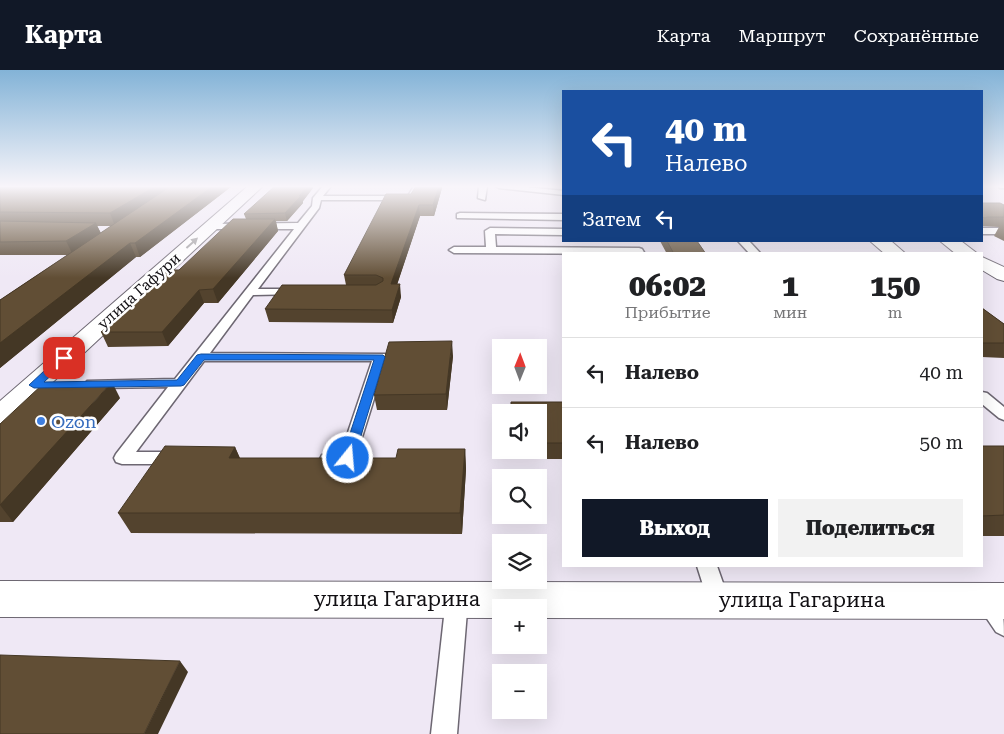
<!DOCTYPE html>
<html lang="ru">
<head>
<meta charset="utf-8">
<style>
  :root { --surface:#fff; --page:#f2f2f2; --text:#202124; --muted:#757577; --line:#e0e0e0; --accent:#111827 }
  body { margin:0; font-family:"Roboto Serif",serif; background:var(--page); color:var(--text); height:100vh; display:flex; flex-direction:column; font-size:19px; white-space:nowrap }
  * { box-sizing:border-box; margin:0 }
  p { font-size:16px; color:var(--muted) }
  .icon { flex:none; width:28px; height:28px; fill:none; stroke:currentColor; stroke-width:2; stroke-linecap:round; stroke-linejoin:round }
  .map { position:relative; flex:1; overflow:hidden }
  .drawer { position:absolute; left:562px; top:182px; width:421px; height:315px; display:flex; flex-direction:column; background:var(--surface); border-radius:0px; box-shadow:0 5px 20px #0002 }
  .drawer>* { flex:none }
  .top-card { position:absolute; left:562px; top:20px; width:421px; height:152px; border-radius:0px; box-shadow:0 5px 20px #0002; background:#1a4fa0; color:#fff; overflow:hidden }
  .needle { width:32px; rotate:1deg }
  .buttons { position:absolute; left:492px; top:269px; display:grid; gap:10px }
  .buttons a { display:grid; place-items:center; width:55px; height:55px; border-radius:0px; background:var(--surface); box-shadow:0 5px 20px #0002; font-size:25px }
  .pin { position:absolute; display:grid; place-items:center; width:42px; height:42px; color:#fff; margin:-21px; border-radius:10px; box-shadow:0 2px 8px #0006 }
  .me { position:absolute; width:55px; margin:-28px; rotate:17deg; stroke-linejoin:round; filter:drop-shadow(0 0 4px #0008) }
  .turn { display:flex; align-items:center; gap:18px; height:105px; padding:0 20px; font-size:22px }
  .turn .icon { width:65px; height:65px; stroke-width:2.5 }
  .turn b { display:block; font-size:35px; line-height:42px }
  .then { display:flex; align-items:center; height:48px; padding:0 20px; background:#0003; gap:10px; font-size:19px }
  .eta { display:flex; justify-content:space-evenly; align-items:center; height:85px; text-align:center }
  .eta b { font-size:30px; font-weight:800; line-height:35px }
  .button { display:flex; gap:10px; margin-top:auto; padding:10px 20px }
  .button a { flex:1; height:58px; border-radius:0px; background:var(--accent); color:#fff; font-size:20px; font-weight:800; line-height:58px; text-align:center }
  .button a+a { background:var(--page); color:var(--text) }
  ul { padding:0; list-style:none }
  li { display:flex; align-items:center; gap:15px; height:70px; padding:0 20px; border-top:1px solid var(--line) }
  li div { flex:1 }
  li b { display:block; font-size:19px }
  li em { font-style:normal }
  header { display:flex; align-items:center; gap:30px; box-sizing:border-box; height:70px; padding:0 25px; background:var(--accent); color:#fff }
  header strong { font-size:24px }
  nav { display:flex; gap:28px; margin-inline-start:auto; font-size:18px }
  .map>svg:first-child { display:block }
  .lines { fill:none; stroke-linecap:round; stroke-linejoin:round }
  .lane-casing { stroke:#6d6772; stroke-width:3 }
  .street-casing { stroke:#6d6772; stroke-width:2 }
  .lane { fill:#fff; fill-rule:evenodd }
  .street { fill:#fff; fill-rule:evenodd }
  .wall { fill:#53432e; fill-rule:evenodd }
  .shaded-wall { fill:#443725 }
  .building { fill:#614e35; stroke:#443725 }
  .oneway { fill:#a09fa1 }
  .route { fill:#1a73e8; stroke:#114b97 }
  .shop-dot { fill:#3f7fe0; stroke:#fff; stroke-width:2 }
  .labels { text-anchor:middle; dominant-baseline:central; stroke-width:5; stroke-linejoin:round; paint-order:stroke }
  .far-street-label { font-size:15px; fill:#110f13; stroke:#fff }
  .shop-label { font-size:18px; fill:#366cbe; stroke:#fff; text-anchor:start }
  .near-street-label { font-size:21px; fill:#110f13; stroke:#fff }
</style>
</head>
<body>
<header>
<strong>Карта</strong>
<nav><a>Карта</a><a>Маршрут</a><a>Сохранённые</a></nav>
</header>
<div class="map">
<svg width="1004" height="664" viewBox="0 0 1004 664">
  <rect width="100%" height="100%" fill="#efe8f5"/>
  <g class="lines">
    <defs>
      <path id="lane" d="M323,116H331L323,126H408L414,116H421L415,128L411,130H321L319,138L258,219H297L303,222L301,224L253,225L210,283L385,284L387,287L354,393L348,395L322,393L320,389L322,385L341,383L372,291H204L136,382H177L183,384L185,388L183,392L177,394H122L116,392L114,388L116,384L168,317L92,318L87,317L85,314L87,311L175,309L294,159H211L208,158V154L298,153L312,136L313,128Z
        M479,116H487L485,130L478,128Z
        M495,116H516L564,121V125L499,118Z
        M999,116H1004V118H1000Z
        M460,143L564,144V150L457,148V144Z
        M490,158L564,159V165L495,164L496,177L639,178L642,179L645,184L454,183L449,180L454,177H486L485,161Z
        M982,158H1004V164H982Z
        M738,171H749L761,184H750Z
        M982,322L987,323L1004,337V350L999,348L982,334Z
        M697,496H717L729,530L726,537L718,540L710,537Z
        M457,519L465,522L468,529L457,664H431L446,529L449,522Z
        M988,524C1004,531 1004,548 1004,566L996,562L977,534L980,527Z"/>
      <path id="street" d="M248,116H263L10,352L0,355V331Z
        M870,171H891L906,184H885Z
        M940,171H961L978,184H956Z
        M982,187L1004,197V211L997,209L982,200Z
        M0,511L1004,513V549L539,548V538H501V548L0,547Z"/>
    </defs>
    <use href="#lane" class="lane-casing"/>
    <use href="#street" class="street-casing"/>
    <use href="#lane" class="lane"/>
    <use href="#street" class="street"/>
  </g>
  <path class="wall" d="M0,116H232L140,187H136L0,298V230L67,185H0ZM97,156H111L101,163Z
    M313,116V118L303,131V133L287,151H276L278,161L218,233H204L168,276L108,277L101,262L179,200L246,149L244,144Z
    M416,116H442V118L434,146H420L397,214L401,227L393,253L269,252L265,239L346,215L344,205L411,124Z
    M982,133L1004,135V171L994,166L999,157L982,156Z
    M660,171H697L706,184H667Z
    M982,238L1004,254V288L982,287Z
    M453,286L447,340H377L374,325Z
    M120,328L13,452H0V354Z
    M564,332V389H511V380H539V342Z
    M982,376H1004V466H982Z
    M235,377L240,388H396L465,379L466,399L462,464L131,463L118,443Z"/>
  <path class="shaded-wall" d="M156,116H178L115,156L110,143Z
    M213,116H232L140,187L135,173Z
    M308,116H313V118L303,131V133L287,151L285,143Z
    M439,116H442V118L434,146L433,135Z
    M419,135L420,146L393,227L391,214Z
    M275,149L278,161L218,233L213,219Z
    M96,153L102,166L73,185L66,171Z
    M130,173L136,187L0,298V273Z
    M400,214L401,227L393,253L392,240Z
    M199,220L204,233L168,276L162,262Z
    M452,271L453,286L447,340L446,324Z
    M112,312L120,328L13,452L0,435Z
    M235,377L243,396L229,388Z
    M465,379L466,399L462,464L460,443Z
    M180,591L188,602L158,664H144Z"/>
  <path class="building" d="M0,116H156L110,143L0,142Z
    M171,116H213L135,173H130L0,273V230Z
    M275,116H308L299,126H301L285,143L244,144Z
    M416,116H439L433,135H419L391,214H400L392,240L265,239L282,215H376L383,211V208L376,205H344L386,124H411Z
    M982,133H1000L1004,135V147H987L985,148L982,147Z
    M233,149H275L213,219L199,220L162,262H101L167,200H179Z
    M0,151L96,153L66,171L0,172Z
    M667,171H697L706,184H674Z
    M982,238L1004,254V273H982Z
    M452,271L446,324L374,325L389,272Z
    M112,312L0,435V354L44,313Z
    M511,332H564V373H539V342H511Z
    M165,376L235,377L229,388H396L398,379H465L460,443H118Z
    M982,376H1004V445L982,446Z
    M0,585L180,591L144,664H0Z"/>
  <defs><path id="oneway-solid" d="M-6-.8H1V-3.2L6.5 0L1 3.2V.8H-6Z" transform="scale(1.25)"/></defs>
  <use class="oneway" href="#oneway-solid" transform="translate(192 173) rotate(-42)"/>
  <linearGradient id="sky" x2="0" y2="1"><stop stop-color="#83b3d7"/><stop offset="0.56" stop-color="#f8f5fa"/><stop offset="1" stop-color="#f8f5fa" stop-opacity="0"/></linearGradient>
  <rect width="1004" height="208" fill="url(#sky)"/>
  <path class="route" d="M201,284L383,285L385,287L353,392H344L342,388L374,290H204L184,315L181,316L34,318L29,315L60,286L64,285L69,288L67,291L44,312L177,310L197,285Z"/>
  <circle class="shop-dot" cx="41" cy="351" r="5"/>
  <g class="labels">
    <g class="far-street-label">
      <text transform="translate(139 221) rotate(-42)">улица Гафури</text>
    </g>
    <g class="shop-label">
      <text x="51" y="351">Ozon</text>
    </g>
    <g class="near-street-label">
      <text x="397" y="529">улица Гагарина</text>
      <text x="802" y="530">улица Гагарина</text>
    </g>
  </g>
</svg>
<div class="buttons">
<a><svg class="needle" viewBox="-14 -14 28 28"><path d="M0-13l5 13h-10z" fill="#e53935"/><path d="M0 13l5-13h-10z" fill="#757577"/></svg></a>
<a><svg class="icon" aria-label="sound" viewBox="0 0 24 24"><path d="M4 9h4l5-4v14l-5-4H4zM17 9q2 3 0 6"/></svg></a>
<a><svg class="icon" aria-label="search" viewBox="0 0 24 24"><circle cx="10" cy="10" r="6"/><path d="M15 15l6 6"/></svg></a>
<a><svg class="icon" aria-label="layers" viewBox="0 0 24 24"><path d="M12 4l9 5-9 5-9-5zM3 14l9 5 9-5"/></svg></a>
<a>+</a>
<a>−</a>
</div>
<div class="pin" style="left:64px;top:288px;background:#d93025"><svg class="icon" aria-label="arrive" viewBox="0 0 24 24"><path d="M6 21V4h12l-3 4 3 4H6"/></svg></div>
<svg class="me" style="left:348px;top:388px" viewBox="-20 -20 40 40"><circle r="17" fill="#1a73e8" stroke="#fff" stroke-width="3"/><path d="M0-11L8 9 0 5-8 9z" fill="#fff"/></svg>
<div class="top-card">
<div class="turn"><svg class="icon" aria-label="left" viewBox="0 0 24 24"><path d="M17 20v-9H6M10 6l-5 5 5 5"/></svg><div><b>40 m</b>Налево</div></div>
<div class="then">Затем<svg class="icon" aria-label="left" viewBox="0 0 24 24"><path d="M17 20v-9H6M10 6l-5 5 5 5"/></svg></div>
</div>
<section class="drawer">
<div class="eta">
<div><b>06:02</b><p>Прибытие</p></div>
<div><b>1</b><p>мин</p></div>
<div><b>150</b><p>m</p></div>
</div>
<ul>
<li><svg class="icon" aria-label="left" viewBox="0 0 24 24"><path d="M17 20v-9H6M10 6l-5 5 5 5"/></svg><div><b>Налево</b></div><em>40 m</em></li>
<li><svg class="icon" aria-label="left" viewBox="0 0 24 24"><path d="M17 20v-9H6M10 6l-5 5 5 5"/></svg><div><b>Налево</b></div><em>50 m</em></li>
</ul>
<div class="button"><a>Выход</a><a>Поделиться</a></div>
</section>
</div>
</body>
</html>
